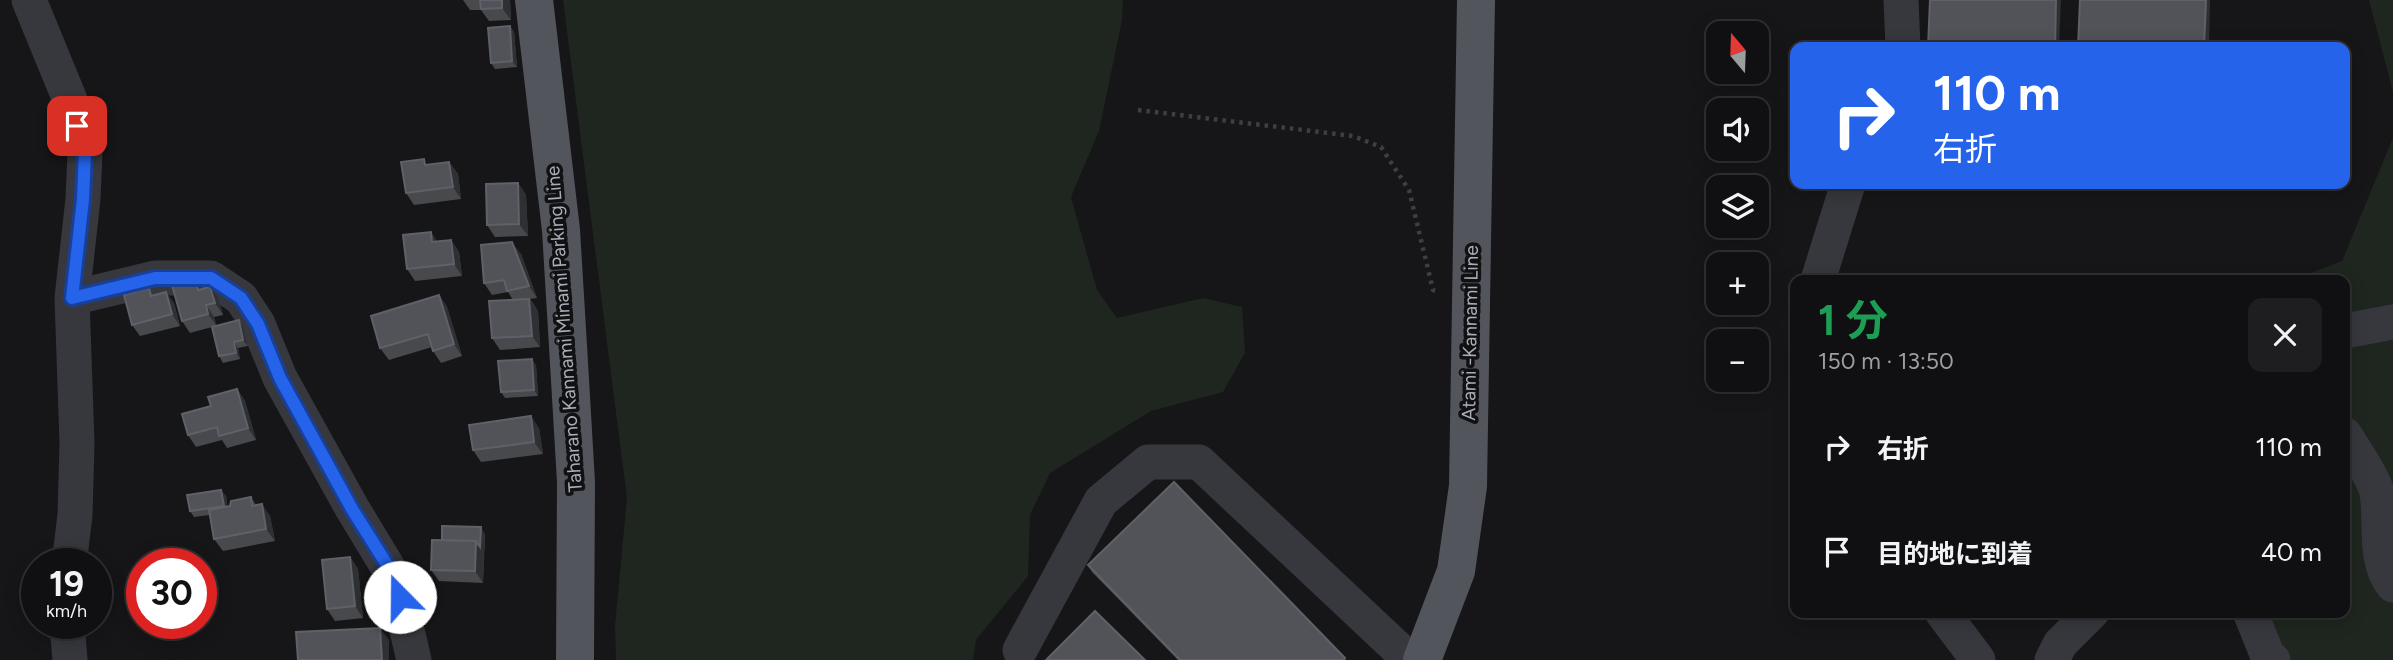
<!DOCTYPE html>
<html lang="ja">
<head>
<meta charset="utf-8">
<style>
  :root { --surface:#101012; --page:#1e1e20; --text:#f1f3f6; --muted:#9c9d9f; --line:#303032 }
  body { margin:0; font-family:Figtree,"Noto Sans JP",sans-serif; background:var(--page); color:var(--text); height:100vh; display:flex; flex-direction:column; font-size:26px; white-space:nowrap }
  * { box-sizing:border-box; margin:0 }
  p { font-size:23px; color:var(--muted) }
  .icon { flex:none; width:38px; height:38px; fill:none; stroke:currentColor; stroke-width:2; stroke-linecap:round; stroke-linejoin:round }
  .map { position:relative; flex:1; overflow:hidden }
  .panel { position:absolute; left:1790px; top:275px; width:560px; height:343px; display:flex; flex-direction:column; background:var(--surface); border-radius:14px; box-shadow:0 4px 18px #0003,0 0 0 2px var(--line) }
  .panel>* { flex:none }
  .guide { position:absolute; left:1790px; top:42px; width:560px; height:147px; border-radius:14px; box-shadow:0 4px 18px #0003,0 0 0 2px var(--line); background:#2563eb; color:#fff; overflow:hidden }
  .needle { width:46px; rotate:341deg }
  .controls { position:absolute; left:1706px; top:21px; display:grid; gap:14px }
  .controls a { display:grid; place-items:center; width:63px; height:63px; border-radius:14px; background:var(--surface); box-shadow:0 4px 18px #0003,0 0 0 2px var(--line); font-size:35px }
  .speed { position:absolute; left:21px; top:548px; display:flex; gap:14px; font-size:35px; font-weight:700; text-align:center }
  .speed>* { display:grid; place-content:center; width:91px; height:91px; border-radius:50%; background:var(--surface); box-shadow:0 4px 18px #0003,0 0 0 2px var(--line); line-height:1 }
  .speed small { font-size:18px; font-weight:400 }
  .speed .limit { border:10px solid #d22; background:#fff; color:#111 }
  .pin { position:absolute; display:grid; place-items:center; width:60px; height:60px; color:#fff; margin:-30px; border-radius:14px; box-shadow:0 4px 10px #0006 }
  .me { position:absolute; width:77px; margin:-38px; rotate:338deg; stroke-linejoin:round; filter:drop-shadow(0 0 5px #0008) }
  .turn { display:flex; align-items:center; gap:24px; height:147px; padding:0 28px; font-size:32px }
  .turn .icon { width:91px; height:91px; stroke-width:2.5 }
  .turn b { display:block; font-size:49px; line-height:60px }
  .round { display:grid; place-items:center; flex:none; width:74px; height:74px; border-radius:14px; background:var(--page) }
  .summary { display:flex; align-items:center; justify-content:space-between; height:119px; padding:0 28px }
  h1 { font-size:42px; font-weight:700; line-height:52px; color:#1e9e55 }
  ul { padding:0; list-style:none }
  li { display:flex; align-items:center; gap:21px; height:105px; padding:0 28px }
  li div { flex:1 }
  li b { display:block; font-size:26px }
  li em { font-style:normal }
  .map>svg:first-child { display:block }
  .green { fill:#1e261f }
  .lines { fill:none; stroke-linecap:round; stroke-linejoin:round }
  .path { stroke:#3d3f44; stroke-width:4.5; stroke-dasharray:3.5 5; stroke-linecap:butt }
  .minor { stroke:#37383d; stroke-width:35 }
  .major { stroke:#53555c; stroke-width:38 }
  .wall { fill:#47494d }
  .shaded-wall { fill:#2f3033 }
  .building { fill:#525359; stroke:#5f6168; stroke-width:2 }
  .route-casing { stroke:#184099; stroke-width:18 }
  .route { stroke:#2563eb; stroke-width:12 }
  .labels { text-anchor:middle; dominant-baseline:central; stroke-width:7; stroke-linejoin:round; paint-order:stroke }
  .street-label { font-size:19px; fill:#a8adb8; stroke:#111113 }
</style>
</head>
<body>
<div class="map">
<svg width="2393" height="660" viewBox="0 0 2393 660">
  <rect width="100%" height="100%" fill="#161618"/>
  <path class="green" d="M563,0H1123L1122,20L1099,131L1071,197L1097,290L1117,318L1203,298L1242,307L1245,353L1223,392L1151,411L1050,473L1030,515L1028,576L976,640L973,660H616L615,626L627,498Z
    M2369,0H2393V92Z
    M2393,138V660H2272L2240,613L2345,612V280H2293L2342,261Z"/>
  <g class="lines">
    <path class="path" d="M1138,110L1353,136L1381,147L1409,190L1433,290L1438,291"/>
    <path class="minor" d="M29,0L70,100L85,152L83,199L72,298L77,443L75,515L69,564
      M1901,0L1903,47
      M1818,280L1848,184
      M72,298L155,278H211L241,298L258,324L280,378L352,508L395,579L414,660
      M2345,331L2393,322
      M2345,435C2353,448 2375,480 2377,493C2382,523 2373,559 2393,585
      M1942,612L1978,660
      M2250,612L2267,654L2273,660
      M67,623L70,660
      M1020,650L1101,501L1148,462H1199L1410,660
      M2052,660L2060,644L2092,612"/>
    <path class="major" d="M534,0L561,230L568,346L576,482L575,660
      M1422,660L1456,571L1468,486L1476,0"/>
  </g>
  <path class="wall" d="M463,0H510L511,20L489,21L481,10H470Z
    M510,26L514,32L517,67L495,69L491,63Z
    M449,162L458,174L461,199L414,205L406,193L429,165Z
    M518,183L526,195L528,236L495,237L487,225Z
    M451,240L459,252L462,276L415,281L407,269L438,242Z
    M521,254L537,298L530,299L538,311L540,347L500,350L492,338L513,300L508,292L492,295L484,283Z
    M195,278L202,289L218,298L223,315L214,317L216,326L239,320L243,326L248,346L238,348L240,359L223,363L219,356L212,327L190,333L182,321Z
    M154,295L174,303L180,326L140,336L132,325Z
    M439,295L447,307L462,356L441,363L433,351L432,347L389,360L380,348Z
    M536,365L538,396L505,398L501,392Z
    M237,389L245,401L256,440L227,448L222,440L196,447L188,435L211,406Z
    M539,428L543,454L481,462L473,450Z
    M1174,482L1346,660H1178L1092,572L1088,565Z
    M221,490L226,496L227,507L251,497L256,505L270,516L275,541L223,551L214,539L210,515L194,517L190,511Z
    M485,534L483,583L439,581L431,570L442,540Z
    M350,557L358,569L363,618L335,621L327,609Z"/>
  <path class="shaded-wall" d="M502,0H510L511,20L502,8Z
    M2056,0H2061L2059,47H2055Z
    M2206,0H2210L2209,47H2204Z
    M510,26L514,32L517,67L512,61Z
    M449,162L458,174L461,199L453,187Z
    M518,183L526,195L528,236L519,224Z
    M431,232L439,244L432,242Z
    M451,240L459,252L462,276L454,264Z
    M512,242L521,254L537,298L529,286Z
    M195,278L203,290H198Z
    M210,287L218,298L223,315L215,303Z
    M166,292L174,303L180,326L172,314Z
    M439,295L447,307L462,356L454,344Z
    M529,299L538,311L540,347L532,336Z
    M206,305L214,317L217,326L208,314Z
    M239,320L243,326L248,346L243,340Z
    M234,342L238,348L240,359L236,353Z
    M532,359L536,365L538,396L534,390Z
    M237,389L245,401L256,440L248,428Z
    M531,416L539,428L543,454L534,442Z
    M221,490L226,496L228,512L224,506Z
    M262,504L270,516L275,541L266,529Z
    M481,527L485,534L484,553L480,547Z
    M476,541L484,553L483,583L475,571Z
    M350,557L358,569L363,618L355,606Z
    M380,628L389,640V660H382Z"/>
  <path class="building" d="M480,0H502V8L481,9Z
    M1930,0H2056L2055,47H1928Z
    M2080,0H2206L2204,47H2078Z
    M510,26L512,61L491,63L488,28Z
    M424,159L425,165L449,162L453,187L406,193L401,162Z
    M518,183L519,224L487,225L486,184Z
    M431,232L432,242L451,240L454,264L407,269L403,235Z
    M512,242L529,286L507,291L504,280L484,283L481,245Z
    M195,278L198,290L210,287L215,303L206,305L208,314L182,321L172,285Z
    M149,288L151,296L166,292L172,314L132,325L124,295Z
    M439,295L454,344L433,351L428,334L380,348L371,316Z
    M529,299L532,336L492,338L489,301Z
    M239,320L243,340L234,342L236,353L219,356L212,327Z
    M532,359L534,390L501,392L498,361Z
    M237,389L248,428L219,436L217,427L188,435L182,414L211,406L208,397Z
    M531,416L534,442L473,450L469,425Z
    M1174,482L1345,658L1344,660H1180L1088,565Z
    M221,490L224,506L190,511L187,495Z
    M251,497L252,506L262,504L266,529L214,539L209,510L230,506L231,501Z
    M442,526L481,527L480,547L476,541L442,540Z
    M432,540L476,541L475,571L431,570Z
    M350,557L355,606L327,609L322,560Z
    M1095,611L1145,660H1046Z
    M380,628L382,660H298L296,632Z"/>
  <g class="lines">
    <defs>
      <path id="route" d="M77,126L85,152L83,199L72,298L155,278H211L241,298L258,324L280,378L352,509L396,579L400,597"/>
    </defs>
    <use href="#route" class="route-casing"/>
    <use href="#route" class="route"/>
  </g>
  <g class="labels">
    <g class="street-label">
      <text transform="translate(564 329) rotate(-94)">Taharano Kannami Minami Parking Line</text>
      <text transform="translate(1470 333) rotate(-89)">Atami -Kannami Line</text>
    </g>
  </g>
</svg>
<div class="controls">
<a><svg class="needle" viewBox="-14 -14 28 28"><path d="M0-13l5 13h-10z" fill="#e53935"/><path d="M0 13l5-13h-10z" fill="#9c9d9f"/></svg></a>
<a><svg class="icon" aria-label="sound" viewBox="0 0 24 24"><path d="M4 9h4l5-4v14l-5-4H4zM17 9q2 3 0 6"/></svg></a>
<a><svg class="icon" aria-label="layers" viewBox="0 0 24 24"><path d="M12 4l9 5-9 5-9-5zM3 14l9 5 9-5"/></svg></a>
<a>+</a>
<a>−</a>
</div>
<div class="speed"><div>19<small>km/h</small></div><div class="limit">30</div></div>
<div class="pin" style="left:77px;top:126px;background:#d93025"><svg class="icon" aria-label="arrive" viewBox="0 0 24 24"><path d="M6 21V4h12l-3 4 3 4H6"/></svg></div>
<svg class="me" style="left:400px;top:597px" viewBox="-20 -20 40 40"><circle r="19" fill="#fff"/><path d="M0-13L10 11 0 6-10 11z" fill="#2563eb"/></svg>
<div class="guide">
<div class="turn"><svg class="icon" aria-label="right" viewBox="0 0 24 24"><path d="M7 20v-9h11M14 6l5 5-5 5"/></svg><div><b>110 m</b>右折</div></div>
</div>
<section class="panel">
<div class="summary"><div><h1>1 分</h1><p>150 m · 13:50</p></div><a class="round"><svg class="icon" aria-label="close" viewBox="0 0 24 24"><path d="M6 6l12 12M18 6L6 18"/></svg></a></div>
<ul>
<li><svg class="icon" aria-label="right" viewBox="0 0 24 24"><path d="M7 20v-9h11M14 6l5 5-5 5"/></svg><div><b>右折</b></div><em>110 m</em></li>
<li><svg class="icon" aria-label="arrive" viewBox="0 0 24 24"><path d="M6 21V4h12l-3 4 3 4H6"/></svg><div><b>目的地に到着</b></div><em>40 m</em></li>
</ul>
</section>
</div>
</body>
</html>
